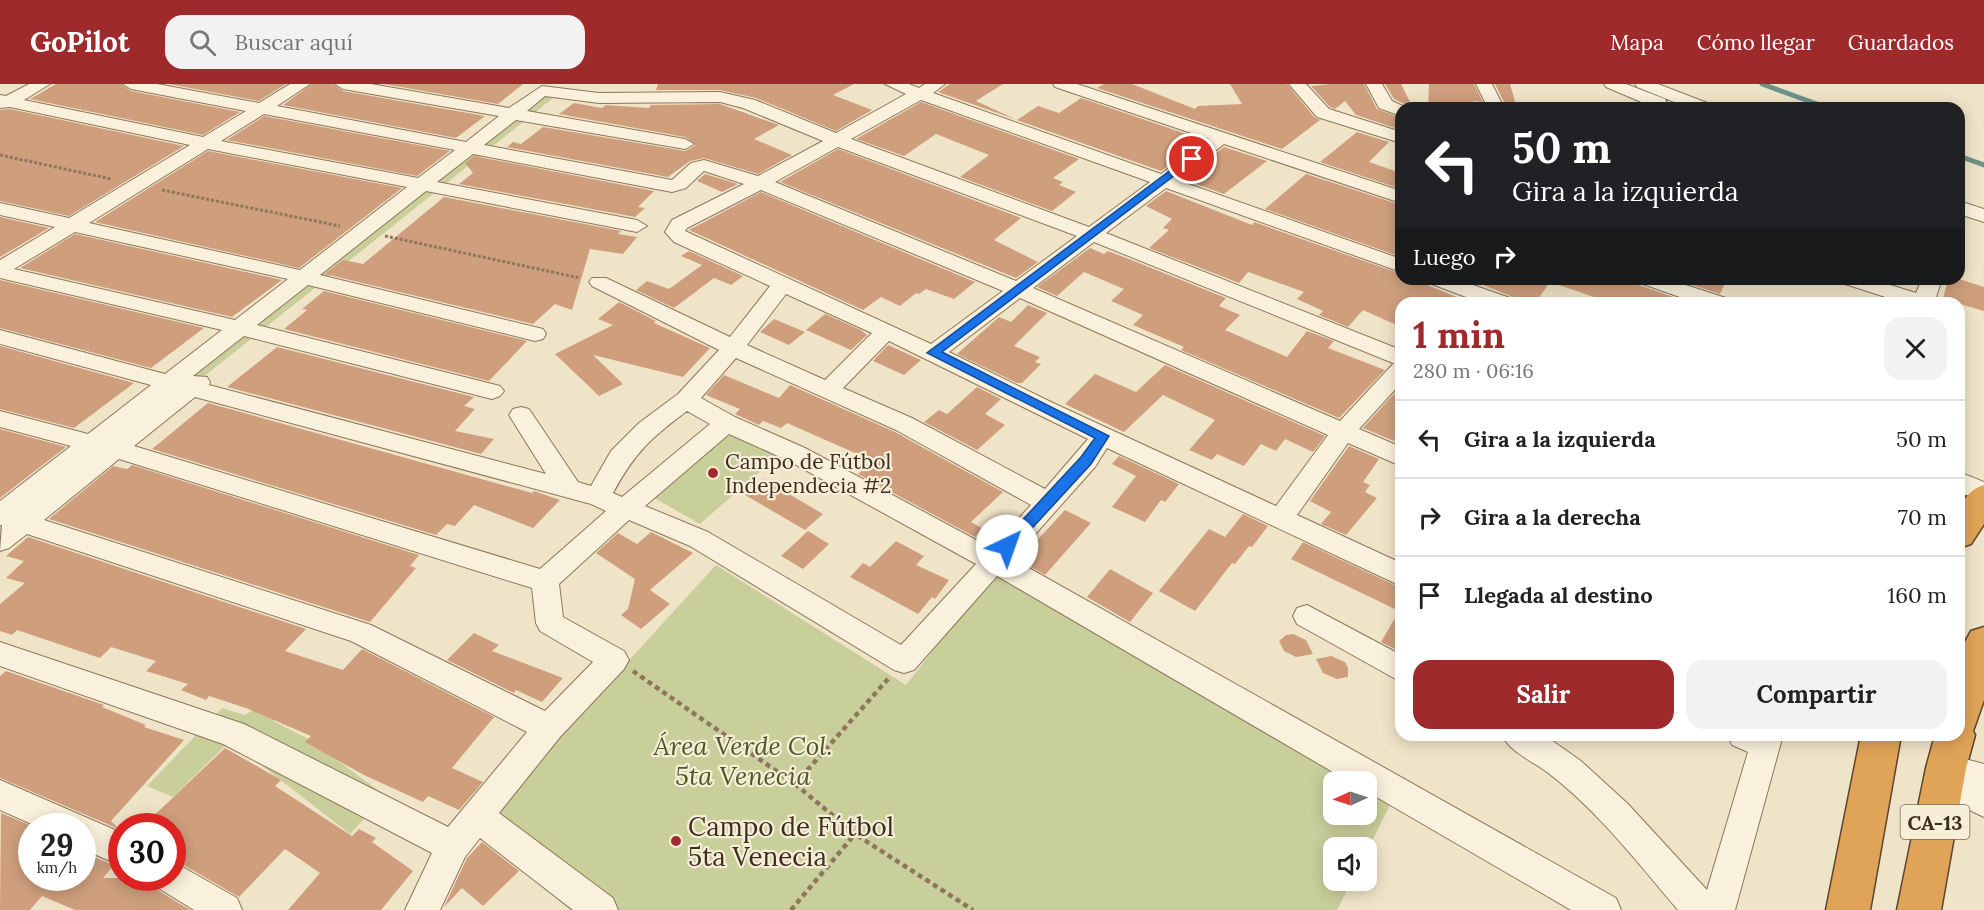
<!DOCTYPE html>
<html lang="es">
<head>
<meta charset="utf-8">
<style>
  :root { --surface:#fff; --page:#f2f2f2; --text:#222; --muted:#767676; --line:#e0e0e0; --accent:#9e2a2b }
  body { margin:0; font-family:Lora,serif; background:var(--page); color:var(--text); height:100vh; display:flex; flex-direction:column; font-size:22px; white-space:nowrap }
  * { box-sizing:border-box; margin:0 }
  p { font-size:20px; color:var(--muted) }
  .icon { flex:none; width:33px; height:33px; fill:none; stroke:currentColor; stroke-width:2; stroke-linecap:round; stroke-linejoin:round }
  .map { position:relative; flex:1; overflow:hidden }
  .side { position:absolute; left:1395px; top:213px; width:570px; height:444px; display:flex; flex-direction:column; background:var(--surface); border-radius:18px; box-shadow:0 3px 15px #0003 }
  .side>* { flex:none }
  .guide { position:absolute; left:1395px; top:18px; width:570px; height:183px; border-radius:18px; box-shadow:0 3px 15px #0003; background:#202124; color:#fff; overflow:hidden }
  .needle { width:39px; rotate:267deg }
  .controls { position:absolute; left:1323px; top:687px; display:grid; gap:12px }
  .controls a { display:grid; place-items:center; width:54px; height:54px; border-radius:12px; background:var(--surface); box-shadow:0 3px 15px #0003; font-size:30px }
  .speed { position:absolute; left:18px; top:729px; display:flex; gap:12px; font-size:30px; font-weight:700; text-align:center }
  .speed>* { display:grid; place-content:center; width:78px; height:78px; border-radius:50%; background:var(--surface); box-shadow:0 3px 15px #0003; line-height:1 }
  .speed small { font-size:15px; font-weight:400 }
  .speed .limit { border:9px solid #d22; background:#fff; color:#111 }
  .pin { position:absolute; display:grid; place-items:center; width:51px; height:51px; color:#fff; margin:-26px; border:3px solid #fff; border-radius:50%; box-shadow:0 2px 6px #0007 }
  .me { position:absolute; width:66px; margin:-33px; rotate:42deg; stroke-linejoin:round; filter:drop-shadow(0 0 4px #0008) }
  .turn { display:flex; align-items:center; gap:21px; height:126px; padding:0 18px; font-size:27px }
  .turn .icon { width:78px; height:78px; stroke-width:2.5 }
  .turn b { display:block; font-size:42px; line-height:51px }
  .then { display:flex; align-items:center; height:57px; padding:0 18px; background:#0003; gap:12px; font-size:22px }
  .round { display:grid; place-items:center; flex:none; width:63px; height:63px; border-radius:18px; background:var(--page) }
  .summary { display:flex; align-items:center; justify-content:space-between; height:102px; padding:0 18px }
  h1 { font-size:36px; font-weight:700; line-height:45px; color:var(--accent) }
  .cta { display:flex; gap:12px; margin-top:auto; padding:12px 18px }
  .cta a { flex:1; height:69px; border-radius:18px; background:var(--accent); color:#fff; font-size:24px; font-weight:700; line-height:69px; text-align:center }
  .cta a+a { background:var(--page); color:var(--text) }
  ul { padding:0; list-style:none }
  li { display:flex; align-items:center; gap:18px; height:78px; padding:0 18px; border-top:2px solid var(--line) }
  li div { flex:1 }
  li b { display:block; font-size:22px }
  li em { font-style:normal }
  header { display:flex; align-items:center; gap:36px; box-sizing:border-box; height:84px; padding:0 30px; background:var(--accent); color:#fff }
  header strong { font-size:28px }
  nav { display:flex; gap:33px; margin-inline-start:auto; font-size:21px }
  .search { width:420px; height:54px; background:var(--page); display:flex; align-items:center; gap:15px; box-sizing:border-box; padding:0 21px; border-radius:18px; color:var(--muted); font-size:22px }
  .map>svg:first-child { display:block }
  .green { fill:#c9cf9b }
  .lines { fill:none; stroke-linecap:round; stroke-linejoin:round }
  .stream { stroke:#6f938a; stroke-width:5 }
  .building { fill:#cf9f7d }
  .minor-casing { stroke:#8d765c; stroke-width:2 }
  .highway-casing { stroke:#5b4430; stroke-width:3 }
  .path-far1 { stroke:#8d765c; stroke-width:3; stroke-dasharray:3 2; stroke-linecap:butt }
  .path { stroke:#8d765c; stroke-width:4.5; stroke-dasharray:5 4; stroke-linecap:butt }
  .minor { fill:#faf1dc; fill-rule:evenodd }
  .highway { fill:#e0a458; fill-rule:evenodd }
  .route { fill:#1a73e8; stroke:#114b97; stroke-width:1.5 }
  .poi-dot { fill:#9e2a2b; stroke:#f7eed8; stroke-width:2 }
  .labels { text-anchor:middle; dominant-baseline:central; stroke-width:4.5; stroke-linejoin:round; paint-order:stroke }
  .shield { fill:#f7eed8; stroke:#756857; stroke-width:1.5 }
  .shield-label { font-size:20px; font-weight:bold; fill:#3d2e20 }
  .poi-label { font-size:21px; fill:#3d2e20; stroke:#f7eed8; text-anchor:start }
  .near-park-label { font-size:26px; font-style:italic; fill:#4d5a26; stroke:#f7eed8 }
  .near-poi-label { font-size:26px; fill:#3d2e20; stroke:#f7eed8; text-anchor:start }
</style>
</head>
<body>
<header>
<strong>GoPilot</strong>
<div class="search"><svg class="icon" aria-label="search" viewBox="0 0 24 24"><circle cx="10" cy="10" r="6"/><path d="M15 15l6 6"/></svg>Buscar aquí</div>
<nav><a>Mapa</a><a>Cómo llegar</a><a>Guardados</a></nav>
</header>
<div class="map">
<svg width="1984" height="826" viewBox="0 0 1984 826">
  <rect width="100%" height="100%" fill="#f0e4c8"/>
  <path class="green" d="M541,10L557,11L0,455V432Z
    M727,343L779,371L700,440L644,408Z
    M716,481L906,601L995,487L1358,697L1334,698V730H1366L1367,703L1392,717L1367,767L1366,764H1334V796L1352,797L1337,826H570L475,745Z
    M267,620L278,628L273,637L307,654L386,712L350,750L251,673L226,661L173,713L147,702L222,624L244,631Z"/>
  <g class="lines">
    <path class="stream" d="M1762,0L1828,24
      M1959,72L1984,81"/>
  </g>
  <path class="building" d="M56,0H121L131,7L240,28L203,51L30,15Z
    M169,0H286L259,17Z
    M312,0H333L343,7L485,32L456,54L283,21Z
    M384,0H523L498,20Z
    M658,0H854L833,11L872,26L836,47L756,14L720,6H656Z
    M950,0H1003L976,17L1017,36L1038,22L1059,29L1081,14L1204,56L1161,87L938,8Z
    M1104,0H1132L1195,25L1198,22L1242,20L1230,0H1287L1315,34L1320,36L1282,65L1097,4Z
    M1331,0H1364L1377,25L1401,34V39L1395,44L1356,31L1345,17L1335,25L1330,23L1311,2Z
    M1385,0H1401L1413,24L1394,15Z
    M1429,0H1474L1483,18L1473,17L1475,24H1428Z
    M1495,0H1510L1516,21L1505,20Z
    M921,18L1079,75L1053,94L1063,98L1059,101L1076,108L1052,127L960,93L989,71L936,50L904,72L856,55Z
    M574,19L602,24L606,21L649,24L651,21L720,20L779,41L754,55L792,71L758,90L704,74L690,77L668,93L507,63L513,58L521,60L543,43L685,67L696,61L685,53L559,30Z
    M10,25L184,62L69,132L0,117V26Z
    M264,32L450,67L417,92L227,56Z
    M1357,48L1389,58L1369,78L1401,89V105L1320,78Z
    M1224,63L1267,77L1224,110L1182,95Z
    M838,65L1021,134L994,156L1038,178L1016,194L780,98Z
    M208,67L402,104L299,184L95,138Z
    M474,72L654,107L638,123L645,124L635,133L459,100L473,89L465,79Z
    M705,90L738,100L722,108L697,97Z
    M1306,90L1401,121V173L1265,125Z
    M1166,107L1252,141L1254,138L1401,190V195H1413L1471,219H1401V243L1363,226L1348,243L1319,231L1323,227L1297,215L1304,208L1248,188L1239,199L1149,164L1169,146L1163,144L1172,135L1146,122Z
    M761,108L975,198L954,215L926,205L919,210L916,209L900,222L881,213L863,226L689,146Z
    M444,113L621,147L618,150L637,153L623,170L590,165L572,226L555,220L533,240L325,190L343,176L363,180Z
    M0,133L49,144L0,173Z
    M75,150L282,196L232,233L20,184Z
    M1090,164L1104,170L1108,167L1129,175L1226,214L1219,222L1240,231L1225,246L1287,273L1307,247L1334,257L1328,264L1385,286L1339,334L1181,266L1184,263L1133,241L1143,231L1111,217L1124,205L1084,188L1057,212L1037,203Z
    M689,167L743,192L731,201L714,194L674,224L636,206L647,197L669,205L702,181L681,172Z
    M1469,195H1635L1639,201L1690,219H1590L1594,213L1550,198L1535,219H1527Z
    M1674,195H1727L1720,210Z
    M1948,195H1959L1984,203V227L1943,215Z
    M0,196L204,244L151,284L0,244Z
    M324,207L527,257L489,297L284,245L307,226L302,225Z
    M619,218L656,237L654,239L710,264L683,293L593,271L623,300L599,312L555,270L613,241L598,235Z
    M1028,221L1047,229L1014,262L1040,273L1035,278L1041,280L1022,299H1017L957,270L999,233L1011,238Z
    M825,230L861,246L867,251L851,266L806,246Z
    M774,235L805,248L789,261L760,248Z
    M888,261L921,276L904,291L873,277Z
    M0,262L134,299L74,344L0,325Z
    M277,263L474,313L464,322L475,325L455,347L494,355L481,370L227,303Z
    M1165,281L1325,352L1313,368L1285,355L1276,367L1261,360L1244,382L1217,370L1212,376L1189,366L1215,336L1163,311L1124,348L1065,320L1095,290L1136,308Z
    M724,291L779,314L790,301L895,348L1003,408L971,438L983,445L975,453L858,390L873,377L787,339L781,344L763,337L759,341L735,330L740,325L706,311Z
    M1401,302V360L1363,344Z
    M977,303L1001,315L985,330L1005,341L977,366L924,338L939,326L947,330Z
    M208,319L532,409L534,407L560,416L533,444L474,421L455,442L447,440L436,451L152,365Z
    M0,345L66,363L0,414Z
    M1349,362L1379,375L1363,398L1370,401L1365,408L1377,414L1346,451L1321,440L1331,428L1310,417Z
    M1119,372L1179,400L1165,418L1161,416L1145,438L1112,423L1136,392L1112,380Z
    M132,381L419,471L410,482L416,484L370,538L49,435L113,382L127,385Z
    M763,395L823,430L805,446L745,411Z
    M1065,426L1091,439L1045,491L1019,476Z
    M1243,430L1268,442L1252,463L1249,462L1235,480L1232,479L1195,527L1159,507L1209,445L1225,453Z
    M808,447L829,460L803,485L781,472Z
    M651,448L693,469L650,506L670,520L641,545L621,531L628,525L635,495L596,469L618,449L637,460Z
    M28,453L306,545L285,567L343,586L362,565L494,633L452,684L483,698L459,726L428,712L423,718L364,691L305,658L311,652L246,624L209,612L206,616L181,606L188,600L146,587L156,577L111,563L100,574L17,546L12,551L0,547V520L25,499L6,494L24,477L6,472Z
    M896,457L924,472L916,481L949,496L935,515L932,513L918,530L850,493L863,479L870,483Z
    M1303,458L1401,504V568L1381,558L1399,527L1291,475Z
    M1110,485L1153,509L1130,538L1087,513Z
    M474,549L499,561L492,567L563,594L542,618L516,606L514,609L447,576Z
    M1293,550L1306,556L1313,570L1296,573L1284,567L1279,557L1286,551Z
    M1331,572L1345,578L1348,584V593L1337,595L1323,589L1316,575Z
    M6,587L104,621L102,623L146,641L144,643L184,656L111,737L119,745L0,694V592Z
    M225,664L281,696L275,702L352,752L359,745L376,754L372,758L413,787L381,826H288L320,789L285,765L239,813L175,776L182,769L172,762V742H143Z
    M1,729L32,742V794H82V768L114,781L103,794H153L159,807L190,826H75L42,812L30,826H0Z
    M482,758L519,787L483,822L462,804L444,823L467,774Z"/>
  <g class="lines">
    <defs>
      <path id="minor" d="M29,0H50L24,16L203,53L246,27L131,5L123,0H157L259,19L290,0H310L277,22L466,58L499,32L343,5L335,0H371L509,24L542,2L599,9L720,8L755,16L836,49L906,10L885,0H909L919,4L925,0H945L933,9L1161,90L1209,55L1055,3L1053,0H1077L1401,107V119L1224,60L1177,96L1401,175V188L1166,104L1106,149L1401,266V299L1359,345L1401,363V382L1348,359L1297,431L1401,479V502L1107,364L1095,383L1013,475L1616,814L1621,826H1571L1366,707V698H1350L997,492L914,586L904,589L894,586L690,462L629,436L559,500L563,533L624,567L629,576L624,585L560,653L499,729L613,814L618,826H573L480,754L465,773L440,826H405L432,769L223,660L0,582V558L244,640L448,743L527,648L351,557L27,450L9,464L0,467L2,441H0V417L71,362L0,343V327L88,350L151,301L0,260V246L165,290L222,246L0,194V176L55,143L0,131V119L69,134L190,61L10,23L0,24V11L6,12ZM545,12L599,19L720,18L743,24L823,57L758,92L704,76L691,79L672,96L484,61L516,36L685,65L694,60L685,55L527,27ZM921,16L1150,98L1089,143L851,55ZM264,30L455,66L418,94L221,57ZM838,63L1077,152L1016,197L775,98ZM208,65L407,103L300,186L89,139ZM473,70L672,108L686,104L704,87L744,100L672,136L665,148L674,158L770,202L730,253L606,194H592L589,198L592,202L719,266L678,310L639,339L611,367L591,402L578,398L529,325L521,323L513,325L509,331L546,390L209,301L210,298L207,293L193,292L244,252L492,315L500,312L504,307L500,302L257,241L308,201L535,257L543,255L546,250L543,245L320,191L426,107L637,148L647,142L637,136L437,98ZM761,106L1003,207L931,260L685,147L687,144ZM75,148L288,195L235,236L14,185ZM1094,158L1393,279H1394L1340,337L1033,204ZM786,210L872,249L825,296L747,261ZM1020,214L1328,351L1276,422L1051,318L949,268ZM889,257L1088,355L1045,405L912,334L843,304ZM736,274L896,346L1031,421L991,464L805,364L735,333L701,314ZM195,313L591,420L606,427L540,485L134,362ZM687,327L710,340L622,413L613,409C635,368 651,354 687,327ZM729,350L787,376L976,480L901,561L708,448L645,422ZM119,375L532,504L536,539L540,547L593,578L545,627L371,541L44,436Z
        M1289,0H1306L1329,25L1401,48V59L1317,33Z
        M1366,0H1382L1392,17L1407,24H1401V32L1379,24Z
        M1476,0H1492L1504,24H1488Z
        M1604,0H1626L1665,15L1667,19L1665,23H1653L1606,3Z
        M1635,0H1658L1710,20L1712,24H1689L1637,3Z
        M1959,117L1984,125V138L1959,130Z
        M1426,195H1456L1510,214L1513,219H1482L1429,199Z
        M1637,195H1667L1726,214L1729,219H1697L1640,199Z
        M1839,195H1871L1916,209L1922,195H1942L1934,219H1904L1842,199Z
        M1959,388L1984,398V418L1959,408Z
        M1307,521L1401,571V598L1297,540L1293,532L1297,524Z
        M1502,651H1544L1581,677L1628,720L1707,806L1748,668L1732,661L1728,651H1783L1735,826H1678C1637,778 1598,727 1547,688C1532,677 1510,668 1502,651Z
        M1946,670L1984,680V733L1932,708L1927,698L1932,688L1930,684L1935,674Z
        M0,696L122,749V782L82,765V742H36L0,726Z
        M172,777L237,814L242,826H194L160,805L155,794H172Z"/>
      <path id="highway" d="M1984,401V440L1971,460L1959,464C1959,439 1955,410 1984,401Z
        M1984,543V616L1973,647L1975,651L1966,684L1941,826H1897L1926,684L1935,651H1959V569L1971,547Z
        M1861,651H1901L1870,826H1826Z"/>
    </defs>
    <use href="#minor" class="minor-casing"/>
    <use href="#highway" class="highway-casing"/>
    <path class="path-far1" d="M0,71L111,95
      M162,106L340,142
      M385,152L580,194"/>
    <path class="path" d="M633,587L795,700L888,595
      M795,700L855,750L973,826
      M791,826L855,750"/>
    <use href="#minor" class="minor"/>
    <use href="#highway" class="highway"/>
  </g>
  <path class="route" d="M1188,73L1196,75L942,268L1109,352L1091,380L1012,466H1002V458L1081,373L1095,354L927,269Z"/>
  <g class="poi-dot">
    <circle cx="713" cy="389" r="6"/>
    <circle cx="676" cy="757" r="6"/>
  </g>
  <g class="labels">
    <rect class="shield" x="1900.5" y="721" width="69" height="34" rx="4.5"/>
    <g class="shield-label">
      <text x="1935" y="738">CA-13</text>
    </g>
    <g class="poi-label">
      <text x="725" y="377">Campo de Fútbol<tspan x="725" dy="24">Independecia #2</tspan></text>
    </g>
    <g class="near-park-label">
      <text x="743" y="661">Área Verde Col.<tspan x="743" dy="30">5ta Venecia</tspan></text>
    </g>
    <g class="near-poi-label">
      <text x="688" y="742">Campo de Fútbol<tspan x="688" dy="30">5ta Venecia</tspan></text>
    </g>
  </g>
</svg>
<div class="controls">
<a><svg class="needle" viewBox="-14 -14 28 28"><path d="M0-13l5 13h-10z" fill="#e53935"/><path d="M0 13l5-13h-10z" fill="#767676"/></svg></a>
<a><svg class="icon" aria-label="sound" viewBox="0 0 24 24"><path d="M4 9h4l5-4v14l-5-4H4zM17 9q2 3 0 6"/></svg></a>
</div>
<div class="speed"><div>29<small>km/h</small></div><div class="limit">30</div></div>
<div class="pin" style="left:1192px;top:75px;background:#d93025"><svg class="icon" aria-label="arrive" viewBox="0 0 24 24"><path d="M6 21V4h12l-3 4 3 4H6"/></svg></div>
<svg class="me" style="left:1007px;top:462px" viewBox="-20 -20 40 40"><circle r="19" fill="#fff"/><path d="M0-13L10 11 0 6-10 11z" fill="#1a73e8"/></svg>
<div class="guide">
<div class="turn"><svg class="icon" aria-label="left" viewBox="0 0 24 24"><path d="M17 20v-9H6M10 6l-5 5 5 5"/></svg><div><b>50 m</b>Gira a la izquierda</div></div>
<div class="then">Luego<svg class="icon" aria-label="right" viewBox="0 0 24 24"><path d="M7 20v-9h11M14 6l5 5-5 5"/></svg></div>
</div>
<section class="side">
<div class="summary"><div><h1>1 min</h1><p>280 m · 06:16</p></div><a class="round"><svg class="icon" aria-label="close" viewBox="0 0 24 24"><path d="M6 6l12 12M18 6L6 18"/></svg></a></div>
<ul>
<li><svg class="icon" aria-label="left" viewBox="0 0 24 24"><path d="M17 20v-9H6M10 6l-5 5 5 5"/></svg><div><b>Gira a la izquierda</b></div><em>50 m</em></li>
<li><svg class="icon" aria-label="right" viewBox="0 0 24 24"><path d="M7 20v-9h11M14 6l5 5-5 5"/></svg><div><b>Gira a la derecha</b></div><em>70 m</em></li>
<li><svg class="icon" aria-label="arrive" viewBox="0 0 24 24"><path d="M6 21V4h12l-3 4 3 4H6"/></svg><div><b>Llegada al destino</b></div><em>160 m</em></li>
</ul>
<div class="cta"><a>Salir</a><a>Compartir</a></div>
</section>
</div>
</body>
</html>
